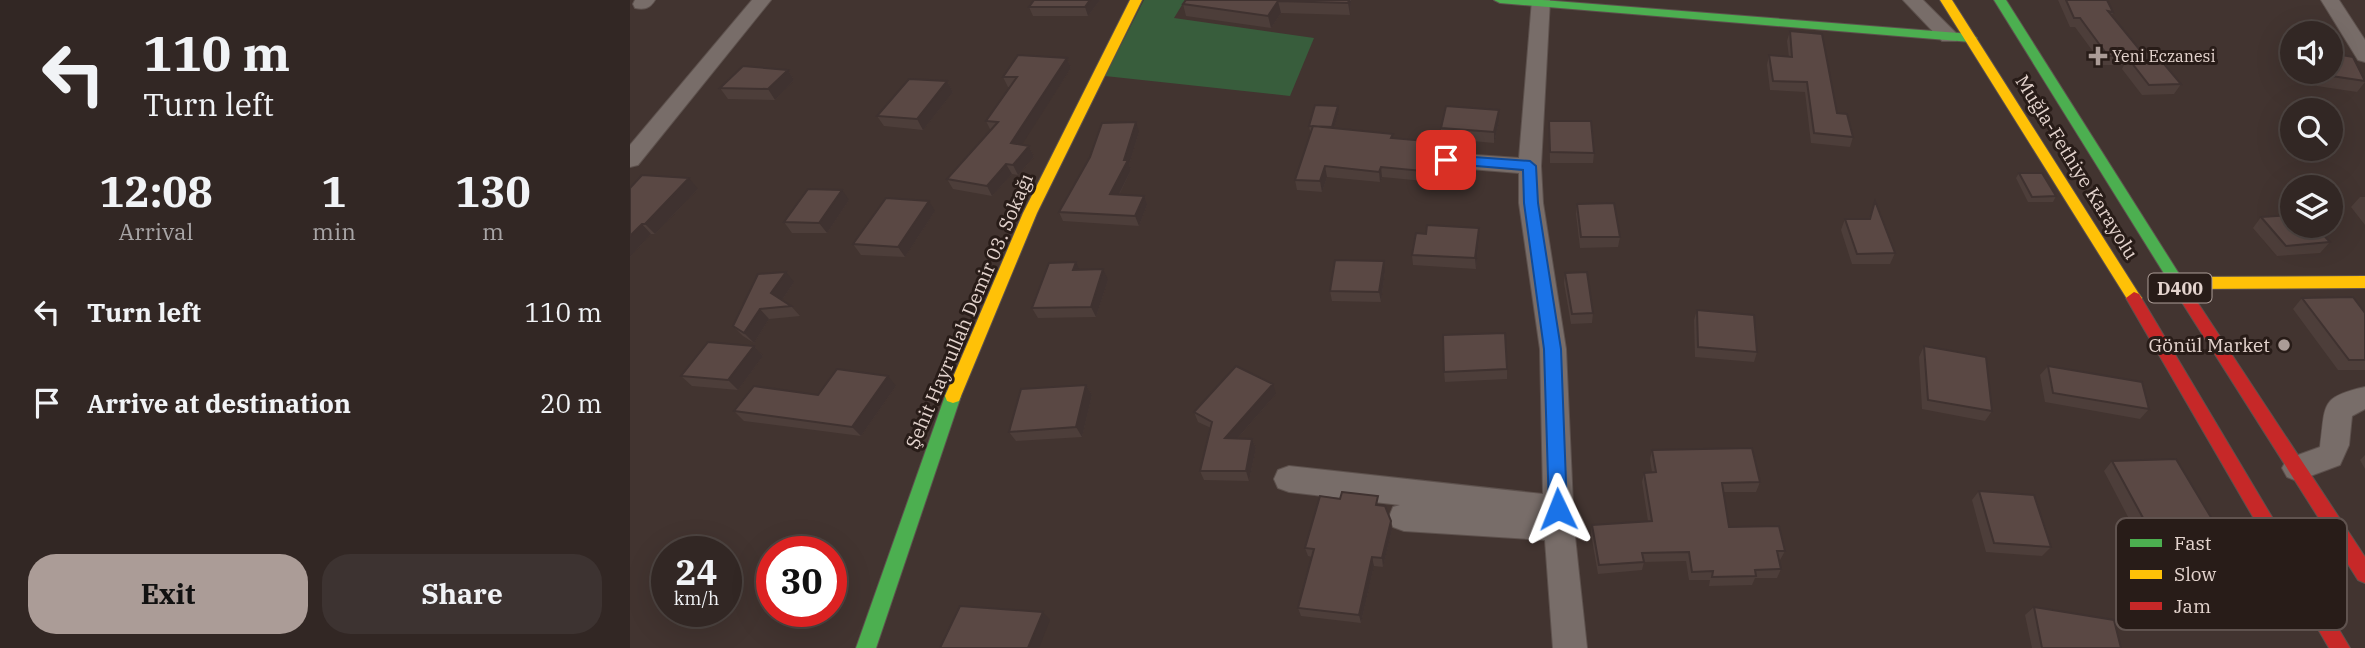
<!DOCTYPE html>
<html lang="en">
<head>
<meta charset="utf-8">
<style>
  :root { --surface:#322724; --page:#3d3331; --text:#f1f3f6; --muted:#a8a5a6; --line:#4d4441; --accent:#ab9c97 }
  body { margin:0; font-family:"IBM Plex Serif",serif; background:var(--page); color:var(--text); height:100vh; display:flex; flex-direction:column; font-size:26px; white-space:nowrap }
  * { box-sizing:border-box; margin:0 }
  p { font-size:23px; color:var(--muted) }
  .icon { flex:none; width:38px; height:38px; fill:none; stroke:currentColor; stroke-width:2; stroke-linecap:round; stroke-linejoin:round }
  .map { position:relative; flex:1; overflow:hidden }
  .side { display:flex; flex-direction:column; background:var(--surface); width:630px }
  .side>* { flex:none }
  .hud { background:#322724; color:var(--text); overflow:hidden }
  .buttons { position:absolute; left:1650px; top:21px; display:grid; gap:14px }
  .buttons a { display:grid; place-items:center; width:63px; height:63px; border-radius:50%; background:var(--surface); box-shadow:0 7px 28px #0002,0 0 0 2px var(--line); font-size:35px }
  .speed { position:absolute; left:21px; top:536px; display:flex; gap:14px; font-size:35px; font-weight:700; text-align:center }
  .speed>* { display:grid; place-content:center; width:91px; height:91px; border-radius:50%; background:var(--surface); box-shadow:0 7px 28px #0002,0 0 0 2px var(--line); line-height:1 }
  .speed small { font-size:18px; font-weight:400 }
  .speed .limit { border:10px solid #d22; background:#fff; color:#111 }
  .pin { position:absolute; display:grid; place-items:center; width:60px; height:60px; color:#fff; margin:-30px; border-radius:14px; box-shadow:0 4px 10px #0006 }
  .me { position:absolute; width:77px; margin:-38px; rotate:358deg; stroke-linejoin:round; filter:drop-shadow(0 0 5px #0008) }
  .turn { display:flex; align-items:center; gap:24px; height:147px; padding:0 28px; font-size:32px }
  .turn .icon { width:91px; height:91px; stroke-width:2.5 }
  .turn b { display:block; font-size:49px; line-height:60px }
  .eta { display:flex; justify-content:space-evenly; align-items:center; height:119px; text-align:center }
  .eta b { font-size:42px; font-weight:700; line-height:49px }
  .action { display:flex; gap:14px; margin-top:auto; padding:14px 28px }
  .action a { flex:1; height:80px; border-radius:28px; background:var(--accent); color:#111; font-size:28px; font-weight:700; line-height:80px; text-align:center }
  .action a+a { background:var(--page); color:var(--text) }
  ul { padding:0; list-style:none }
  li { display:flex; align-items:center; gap:21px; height:91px; padding:0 28px }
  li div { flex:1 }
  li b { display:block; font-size:26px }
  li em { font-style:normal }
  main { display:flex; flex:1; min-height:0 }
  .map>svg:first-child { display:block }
  .green { fill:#385d3c }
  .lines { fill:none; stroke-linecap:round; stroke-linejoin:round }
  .street-casing { stroke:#5d514d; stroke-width:2 }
  .fast-casing { stroke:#5d514d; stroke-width:2 }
  .slow-casing { stroke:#5d514d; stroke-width:2 }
  .jam-casing { stroke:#5d514d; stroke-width:2 }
  .street { fill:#786d69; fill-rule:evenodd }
  .fast { fill:#4caf50; fill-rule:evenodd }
  .slow { fill:#ffc107; fill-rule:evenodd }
  .jam { fill:#c62828; fill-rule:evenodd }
  .wall { fill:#4d3e3a }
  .shaded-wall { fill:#3f3230 }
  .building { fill:#5a4844; stroke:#3f3230; stroke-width:2 }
  .route { fill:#1a73e8; stroke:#114b97; stroke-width:2 }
  .poi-dot { fill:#ab9c97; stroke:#281c18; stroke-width:2.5 }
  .labels { text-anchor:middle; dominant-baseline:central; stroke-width:6; stroke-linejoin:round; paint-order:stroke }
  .far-poi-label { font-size:16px; fill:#e4d4ce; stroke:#281c18; text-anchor:start }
  .shield { fill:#281c18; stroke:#ac9d97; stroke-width:2 }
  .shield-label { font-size:18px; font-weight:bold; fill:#e4d4ce }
  .street-label { font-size:19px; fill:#e4d4ce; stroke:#281c18 }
  .poi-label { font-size:19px; fill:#e4d4ce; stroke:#281c18; text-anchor:end }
  .key { fill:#281c18; stroke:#60534f; stroke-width:2 }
  .key-label { font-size:19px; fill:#e4d4ce }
</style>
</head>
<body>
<main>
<section class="side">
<div class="hud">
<div class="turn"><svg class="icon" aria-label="left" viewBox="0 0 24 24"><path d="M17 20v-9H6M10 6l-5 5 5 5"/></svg><div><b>110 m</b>Turn left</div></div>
</div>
<div class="eta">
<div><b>12:08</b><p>Arrival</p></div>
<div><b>1</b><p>min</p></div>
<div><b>130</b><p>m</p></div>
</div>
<ul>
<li><svg class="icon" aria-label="left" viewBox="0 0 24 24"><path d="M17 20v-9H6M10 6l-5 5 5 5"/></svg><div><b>Turn left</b></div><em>110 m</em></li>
<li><svg class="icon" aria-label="arrive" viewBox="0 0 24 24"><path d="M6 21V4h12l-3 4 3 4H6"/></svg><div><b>Arrive at destination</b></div><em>20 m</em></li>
</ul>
<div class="action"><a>Exit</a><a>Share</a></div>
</section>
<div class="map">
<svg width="1735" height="648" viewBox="0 0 1735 648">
  <rect width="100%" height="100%" fill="#423430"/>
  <path class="green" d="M514,0H555L544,18L684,38L660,96L475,76Z"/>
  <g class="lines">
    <defs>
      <path id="street" d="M5,0H25C20,8 15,10 5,8L3,4Z
        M122,0H141L8,165L0,167V145Z
        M902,0H920L911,166L913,203L936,349L944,527L957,648H923L915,540L774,531L763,527L759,517L763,507L770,505L659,492L648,488L644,479L648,470L659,466L913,494L910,349L889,203V173L816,167L808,165L805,160L808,155L816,153L889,158Z
        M1273,0H1293L1326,33L1329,37L1326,41H1312Z
        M1691,0H1709L1735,40V62L1728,60Z
        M1735,387V409L1722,416L1719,445L1710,465L1667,481L1657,477L1652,468L1657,459L1690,447C1696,405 1689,397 1735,387Z"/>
      <path id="fast" d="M864,0H912L1341,34L1347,38L1341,42L870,3Z
        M1364,0H1376L1558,288L1561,292L1558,296H1548Z
        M323,389L329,391L331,396L246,648H226L315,396L317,391Z"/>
      <path id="slow" d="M500,0H512L407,213L331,396L329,401L323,403L317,401L315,396L393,213Z
        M1310,0H1322L1509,294L1512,298L1509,302H1499Z
        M1735,276V288L1547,289L1539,283L1547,277Z"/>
      <path id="jam" d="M1553,286L1558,288L1735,557V583L1728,580L1548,296L1545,292Z
        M1504,292L1509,294L1720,648H1699L1496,298Z"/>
    </defs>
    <use href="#street" class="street-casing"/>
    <use href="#fast" class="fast-casing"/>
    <use href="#slow" class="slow-casing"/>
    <use href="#jam" class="jam-casing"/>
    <use href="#street" class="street"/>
    <use href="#fast" class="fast"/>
    <use href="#slow" class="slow"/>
    <use href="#jam" class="jam"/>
  </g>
  <path class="wall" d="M470,0L458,16H403L399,7Z
    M556,0H721L720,15L651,13L641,28L556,16L553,4Z
    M1428,0H1477L1483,12L1482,15L1514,55L1512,58L1551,84L1544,94L1512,95L1492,69L1494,65H1473L1445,27H1440Z
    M1160,31L1207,113L1223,137L1220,147L1181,143L1175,92L1140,90L1137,65L1139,55L1159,57L1157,41Z
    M437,58L441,68L391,145L399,146L404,157L388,175L382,174L362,196L323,189L317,179L361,131L356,121L380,87H378L373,77Z
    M158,70L164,80L145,100L98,99L90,88Z
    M1681,72H1701L1735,80V82L1727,92L1687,86Z
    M317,81L323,92L293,130L254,126L247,116Z
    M869,110V121L864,143L811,138V128Z
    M709,111L704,128L763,138L807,142V153L806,155L808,168L804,182L752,177L750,182L697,177L692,192L667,190L665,180L681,132L680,131L679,126Z
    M919,121L964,153L963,163H920Z
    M509,132L499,165L501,170L489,195L517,205L509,226L433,221L429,212Z
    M1389,173L1426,196L1423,202H1398L1386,178Z
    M0,188L68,189L25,234H21L0,257Z
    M1730,197H1735V225L1721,207Z
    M219,200L197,233H162L154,222Z
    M1245,201L1265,253L1260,264H1222L1211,230L1215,219H1239Z
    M947,204L990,237L988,247L950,248L946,214Z
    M305,211L275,257L231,255L223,244Z
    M1631,217L1700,242L1690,253L1647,256L1623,228Z
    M849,238L846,269L783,265L782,255Z
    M449,270L478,280L466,317L408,318L402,308Z
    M755,272L751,302L702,301L700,291Z
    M935,273L963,313L962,323L941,324L934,283Z
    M164,282L152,300L161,306L170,316L139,319L124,343L113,336L103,326Z
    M1672,298L1735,313V370H1708L1663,309Z
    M1067,310L1127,352L1124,362L1065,357L1064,320Z
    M124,346L133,356L108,390L62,386L51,376Z
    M1294,346L1362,411L1355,421L1292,409L1289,357Z
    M1418,366L1519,409L1510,419L1415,402L1410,375Z
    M877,369V379L815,382L814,372Z
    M456,385L462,395L452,437L386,441L379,432Z
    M266,386L231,436L114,421L104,411L188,395Z
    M646,394L607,439H622L626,448L619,481L574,480L570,471L581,428L568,422L564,412Z
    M1022,450L1130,482L1126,492H1093L1099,527L1155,551L1150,560H1149L1151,569L1147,578H1125L1122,585L1079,586L1080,580H1059L1056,561L1014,562L1012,570L968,574L961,534L962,525L1018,521L1012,482L1014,473L1022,472L1020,459Z
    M1735,455V469L1730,460Z
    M1482,461L1585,524L1574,533L1508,536L1474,471Z
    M1349,491L1421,547L1412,556L1356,552L1342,500Z
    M750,505L761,521L762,530L753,567L744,566L731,623L671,616L668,608L682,557L678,556L675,548Z
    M1404,607L1491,648H1402L1395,615Z"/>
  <path class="shaded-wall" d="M460,0H470L458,16L455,7Z
    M719,0L721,1L720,15L718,3Z
    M648,1L651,13L641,28L638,16Z
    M437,58L441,68L386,154L381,143Z
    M158,70L164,80L145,100L138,89Z
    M317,81L323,92L293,130L287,119Z
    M708,106L709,111L703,132L702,127Z
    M869,110V121L864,143V132Z
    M506,122L509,132L499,165L501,170L484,204L480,194L494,160Z
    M807,142V153L803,159L802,148Z
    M399,146L404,157L388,175L383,165Z
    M807,157L808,168L804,182L803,172Z
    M376,164L382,174L362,196L357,186Z
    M695,166L697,177L692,192L690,181Z
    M751,167L752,177L750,182L749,172Z
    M59,178L68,189L25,234L15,224Z
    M212,190L219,200L197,233L189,223Z
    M514,196L517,205L509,226L505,216Z
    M299,201L305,211L275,257L268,247Z
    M12,224L21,234L0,257V236Z
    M849,228V238L846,269L845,258Z
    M754,261L755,272L751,302L749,292Z
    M446,262L451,273L443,270Z
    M473,269L478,280L466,317L461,307Z
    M156,272L164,282L150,303L141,293Z
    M130,309L139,319L124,343L114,333Z
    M124,346L133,356L108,390L98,380Z
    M258,376L266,386L231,436L222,427Z
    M643,384L646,394L599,448L595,438Z
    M456,385L462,395L452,437L446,427Z
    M622,439L626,448L619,481L616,471Z
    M761,521L762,530L753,567L752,558Z
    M742,557L744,566L731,623L729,615Z
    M413,612L420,620L409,648H398Z"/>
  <path class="building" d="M404,0H460L455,7H399Z
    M556,0H719L718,3L648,1L638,16L553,4Z
    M1436,0H1477L1483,12L1478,11L1514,55L1478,56L1450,18H1444Z
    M1160,31L1192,34L1207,113L1217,114L1223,137L1184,133L1177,82L1143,81L1139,55L1162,57Z
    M1701,53L1723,57L1735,81L1695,75L1694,72H1701Z
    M388,55L437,58L381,143L399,146L383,165L376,164L357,186L317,179L368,122L356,121L387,77H373Z
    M1498,58H1529L1551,84L1519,85Z
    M113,66L158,70L138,89L90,88Z
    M279,79L317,81L287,119L247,116Z
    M685,105L708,106L702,127L679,126Z
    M816,106L869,110L864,132L811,128Z
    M919,121H961L964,153L920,152Z
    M506,122L494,160H498L480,194L514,196L505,216L429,212L460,157L472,123Z
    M683,126L763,134L761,138L807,142L802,148L807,157L803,172L751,167L749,172L695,166L690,181L665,180Z
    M1389,173H1412L1426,196L1402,197Z
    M12,175L59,178L15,224H12L0,236V188Z
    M178,189L212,190L189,223L154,222Z
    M256,198L299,201L268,247L223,244Z
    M1245,201L1265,253L1227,254L1215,219H1240Z
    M984,203L990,237H951L947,204Z
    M1662,215V226H1685L1700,242L1656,246L1631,217Z
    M797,225L849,228L845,258L782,255L786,233L796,234Z
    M705,260L754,261L749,292L700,291Z
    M446,262L443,270L473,269L461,307L402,308L419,263Z
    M156,272L141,293L161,306L130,309L114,333L103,326L128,274Z
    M957,272L963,313L942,314L935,273Z
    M1723,297L1735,313V360H1719L1672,298Z
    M1067,310L1124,315L1127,352L1068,347Z
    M875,333L877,369L814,372L813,335Z
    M78,342L124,346L98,380L51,376Z
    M1294,346L1356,357L1362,411L1298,400Z
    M606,366L643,384L595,438L622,439L616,471H570L582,422L564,412Z
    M1418,366L1512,382L1519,409L1423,393Z
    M207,369L258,376L222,427L104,411L124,386L188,395Z
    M456,385L446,427L379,432L391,389Z
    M1122,448L1130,482L1092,483L1099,527L1149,526L1155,551H1147L1151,569L1125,570L1126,576L1082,577L1083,571L1062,572L1059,552L1012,553L1014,562L969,565L962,525L1022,521L1014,473L1026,472L1022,450Z
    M1546,459L1585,524L1518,527L1482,461Z
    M1349,491L1404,495L1421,547L1364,543Z
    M712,492L748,496L746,505L755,506L761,521L752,558L742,557L729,615L668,608L684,549L675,548L690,496L710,499Z
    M330,606L413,612L398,648H310Z
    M1404,607L1484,620L1491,648H1412Z"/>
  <path class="route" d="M816,155L900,161L906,166L908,203L931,349L937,509L935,515L928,517L922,515L919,509L914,349L894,203L893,170L811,163L809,160Z"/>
  <g class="poi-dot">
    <path d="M1464.5 45.5h7v7h7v7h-7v7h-7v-7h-7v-7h7z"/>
    <circle cx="1654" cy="345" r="7"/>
  </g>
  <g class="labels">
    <g class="far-poi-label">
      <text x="1482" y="56">Yeni Eczanesi</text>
    </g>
    <rect class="shield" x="1518.5" y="273.5" width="63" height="29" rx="5"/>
    <g class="shield-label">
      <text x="1550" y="288">D400</text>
    </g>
    <g class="street-label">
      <text transform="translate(1447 167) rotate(58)">Muğla-Fethiye Karayolu</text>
      <text transform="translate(339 311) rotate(-67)">Şehit Hayrullah Demir 03. Sokağı</text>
    </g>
    <g class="poi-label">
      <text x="1640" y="345">Gönül Market</text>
    </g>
  </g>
  <rect x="1486" y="518" width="231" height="112" rx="10" class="key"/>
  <rect x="1500" y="539" width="32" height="8" fill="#4caf50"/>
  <rect x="1500" y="570" width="32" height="9" fill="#ffc107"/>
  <rect x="1500" y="602" width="32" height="8" fill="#c62828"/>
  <g class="key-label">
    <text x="1544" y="550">Fast</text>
    <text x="1544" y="581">Slow</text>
    <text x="1544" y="613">Jam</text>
  </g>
</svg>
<div class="buttons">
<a><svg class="icon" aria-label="sound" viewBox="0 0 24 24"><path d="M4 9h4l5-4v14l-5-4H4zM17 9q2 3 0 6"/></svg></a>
<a><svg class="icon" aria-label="search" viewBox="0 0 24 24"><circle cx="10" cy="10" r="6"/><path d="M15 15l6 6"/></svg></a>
<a><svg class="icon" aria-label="layers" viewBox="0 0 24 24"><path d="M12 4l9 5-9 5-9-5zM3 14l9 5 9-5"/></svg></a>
</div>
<div class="speed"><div>24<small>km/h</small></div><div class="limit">30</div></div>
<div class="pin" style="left:816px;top:160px;background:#d93025"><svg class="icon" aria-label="arrive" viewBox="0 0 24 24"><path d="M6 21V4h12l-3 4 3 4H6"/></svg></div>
<svg class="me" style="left:928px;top:509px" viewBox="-20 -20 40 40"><path d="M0-17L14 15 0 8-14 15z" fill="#1a73e8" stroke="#fff" stroke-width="4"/></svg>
</div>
</main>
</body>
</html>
